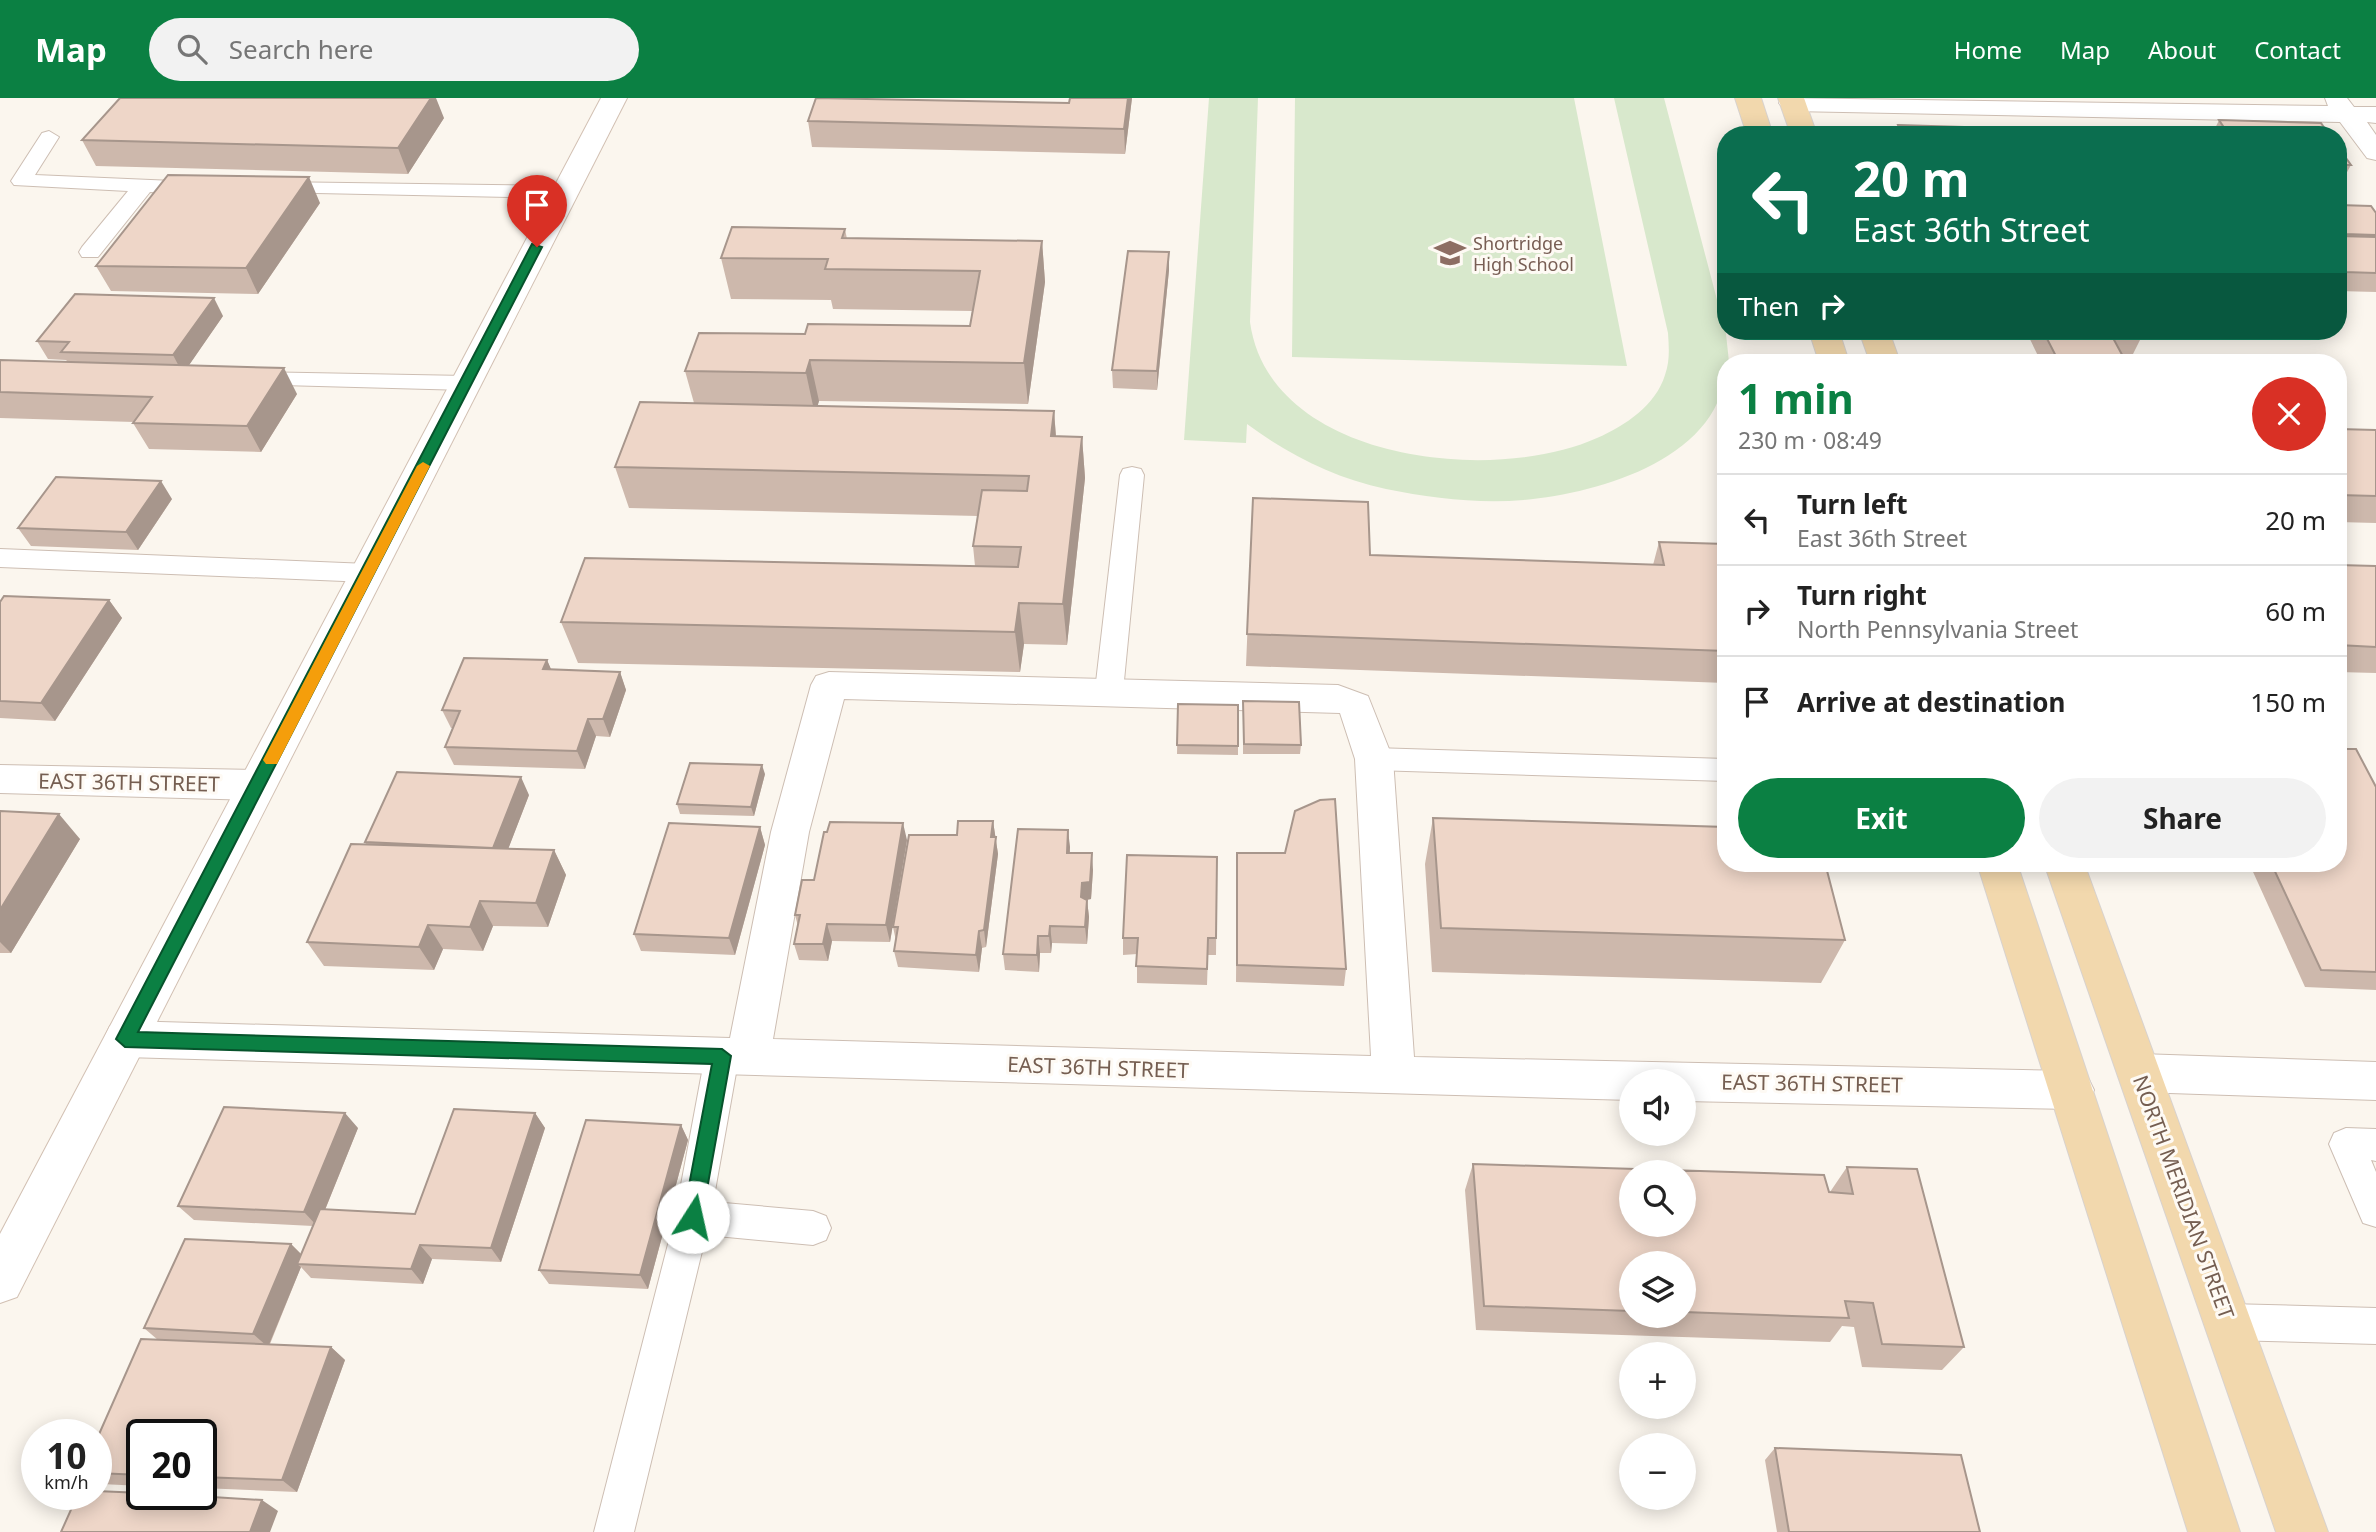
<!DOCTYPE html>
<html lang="en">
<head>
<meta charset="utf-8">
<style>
  :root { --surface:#fff; --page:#f2f2f2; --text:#222; --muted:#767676; --line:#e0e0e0; --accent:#0b8043 }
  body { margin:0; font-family:"Noto Sans",sans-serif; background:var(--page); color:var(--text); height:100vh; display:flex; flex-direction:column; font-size:26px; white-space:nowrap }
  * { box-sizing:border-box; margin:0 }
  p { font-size:23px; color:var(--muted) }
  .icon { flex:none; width:38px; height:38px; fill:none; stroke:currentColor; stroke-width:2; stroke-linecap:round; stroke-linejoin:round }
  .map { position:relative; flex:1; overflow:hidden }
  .side { position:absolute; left:1717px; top:256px; width:630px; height:518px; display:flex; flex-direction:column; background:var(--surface); border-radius:28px; box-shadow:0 4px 18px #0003 }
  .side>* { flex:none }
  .banner { position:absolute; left:1717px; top:28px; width:630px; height:214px; border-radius:28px; box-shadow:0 4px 18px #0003; background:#0b6e4f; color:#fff; overflow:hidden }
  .tools { position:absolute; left:1619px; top:971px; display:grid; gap:14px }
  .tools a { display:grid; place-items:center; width:77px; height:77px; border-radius:50%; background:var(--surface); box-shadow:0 4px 18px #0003; font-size:35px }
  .speed { position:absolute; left:21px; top:1321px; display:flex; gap:14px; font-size:35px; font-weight:700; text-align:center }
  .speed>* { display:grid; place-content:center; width:91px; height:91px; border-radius:50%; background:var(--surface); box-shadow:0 4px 18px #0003; line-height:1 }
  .speed small { font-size:18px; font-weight:400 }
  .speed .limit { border:4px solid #111; border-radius:10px; background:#fff; color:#111 }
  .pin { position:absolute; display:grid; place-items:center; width:60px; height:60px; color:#fff; margin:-72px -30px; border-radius:50% 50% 50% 0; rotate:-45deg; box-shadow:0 0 7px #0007 }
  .pin .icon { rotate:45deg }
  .me { position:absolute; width:77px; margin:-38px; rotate:10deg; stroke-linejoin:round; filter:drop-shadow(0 0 5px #0008) }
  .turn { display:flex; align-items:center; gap:24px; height:147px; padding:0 21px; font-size:32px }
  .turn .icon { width:91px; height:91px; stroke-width:2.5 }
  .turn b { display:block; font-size:49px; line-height:60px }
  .then { display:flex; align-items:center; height:66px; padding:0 21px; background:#0003; gap:14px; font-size:26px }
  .round { display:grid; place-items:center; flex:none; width:74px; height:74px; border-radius:37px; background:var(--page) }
  .summary { display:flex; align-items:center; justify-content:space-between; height:119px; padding:0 21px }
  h1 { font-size:42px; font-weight:700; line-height:52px; color:var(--accent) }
  .action { display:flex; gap:14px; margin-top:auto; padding:14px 21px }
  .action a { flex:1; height:80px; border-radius:42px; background:var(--accent); color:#fff; font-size:28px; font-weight:700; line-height:80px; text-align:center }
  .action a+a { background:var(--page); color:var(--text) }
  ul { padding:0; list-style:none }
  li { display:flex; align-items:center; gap:21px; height:91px; padding:0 21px; border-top:2px solid var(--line) }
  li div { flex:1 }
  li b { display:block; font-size:26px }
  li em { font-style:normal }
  header { display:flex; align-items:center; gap:42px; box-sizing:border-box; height:98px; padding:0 35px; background:var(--accent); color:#fff }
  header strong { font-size:33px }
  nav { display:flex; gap:38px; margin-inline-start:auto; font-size:24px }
  .search { width:490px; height:63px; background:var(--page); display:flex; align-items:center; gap:18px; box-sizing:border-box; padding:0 24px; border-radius:38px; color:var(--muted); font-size:26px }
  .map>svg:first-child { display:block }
  .green { fill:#d8e8cc }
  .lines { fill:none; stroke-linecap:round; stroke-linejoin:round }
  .lane-casing { stroke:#cdbeb3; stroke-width:2 }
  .street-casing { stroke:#cdbeb3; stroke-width:2 }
  .secondary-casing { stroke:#d2c0b3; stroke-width:2 }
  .primary-casing { stroke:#d8d2ce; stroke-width:2 }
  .lane { fill:#fff; fill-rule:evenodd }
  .street { fill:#fff; fill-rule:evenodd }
  .secondary { fill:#fff; fill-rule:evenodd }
  .primary { fill:#f2d8ad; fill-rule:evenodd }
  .wall { fill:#cdb8ac; fill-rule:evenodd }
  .shaded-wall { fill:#a7968c }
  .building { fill:#eed6c8; stroke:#a7968c; stroke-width:2; fill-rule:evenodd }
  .route { fill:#0b8043; stroke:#07532c; stroke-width:2 }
  .slow { fill:#f59e0b }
  .labels { text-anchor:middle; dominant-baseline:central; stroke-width:6; stroke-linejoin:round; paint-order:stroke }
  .far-education-label { font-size:18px; fill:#785e54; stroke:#fefaf4; text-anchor:start }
  .street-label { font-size:21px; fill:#755e51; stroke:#fefaf4 }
</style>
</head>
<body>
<header>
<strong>Map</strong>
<div class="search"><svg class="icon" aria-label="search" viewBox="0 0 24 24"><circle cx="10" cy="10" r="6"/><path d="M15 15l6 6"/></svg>Search here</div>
<nav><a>Home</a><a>Map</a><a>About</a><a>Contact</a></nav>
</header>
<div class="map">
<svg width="2376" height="1434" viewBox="0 0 2376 1434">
  <rect width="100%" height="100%" fill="#fbf6ee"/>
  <path class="green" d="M1209,0H1258L1250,224C1269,364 1493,387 1597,340C1625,328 1656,307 1665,277C1670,263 1669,250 1668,235L1614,0H1664L1726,236L1729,264H1726C1726,359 1601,395 1524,402C1478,406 1431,400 1386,391C1335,380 1289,357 1247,326L1246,345L1184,342Z
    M1295,0H1574L1627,268L1292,259Z"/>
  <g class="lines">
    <defs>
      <path id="lane" d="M49,33L59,39L35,77L197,84L207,90L197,96L150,94L98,159H82L79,154L82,149L128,93L14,87L11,83L42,35Z
        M275,84L565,88L575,94L565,100L268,94L265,90L268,86Z
        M249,274L466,278L474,280L478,285L474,290L466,292L241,286L237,281L241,276Z
        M1132,369L1141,371L1144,377L1123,593L1119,600L1109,603L1099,600L1095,593L1120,377L1123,371Z
        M0,451L368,466L377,469L381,475L377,481L368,484L0,469Z
        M1374,650L1726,661V683L1374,672L1364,669L1360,661L1364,653Z
        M722,944L734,948L739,958L713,1104L813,1113L826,1118L831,1130L826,1142L813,1147L706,1137L634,1434H594L675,1119L705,958L710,948Z
        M2346,1030L2376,1031V1063L2371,1062L2376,1074V1129L2363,1125L2329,1046L2334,1035Z
        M2228,1206L2376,1210V1246L2228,1242L2215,1237L2209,1224L2215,1211Z"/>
      <path id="street" d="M1783,0L2328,8L2325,0H2347L2354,9H2376V25L2367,24L2376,37V62L2367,60L2340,24L1792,13L1783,10L1779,5Z
        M829,574L1338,587L1368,598L1393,661L1414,959L2072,973L2087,978L2094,992L2087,1006L2072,1011L1684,1003V984H1631V1002L125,959L110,954L104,941L110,928L125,923L730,940L771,734L811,587L816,578ZM844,601L1340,615L1355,661L1371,958L773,941L809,734Z
        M0,667L258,672L271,677L277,687L271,697L258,702L0,695Z
        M2140,956L2376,964V1002L2140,994L2125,988L2118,975L2125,962Z"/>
      <path id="secondary" d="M601,0H627L17,1199L0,1205V1136Z"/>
      <path id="primary" d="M1735,0H1761L1773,37H1747Z
        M1778,0H1804L1817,37H1791Z
        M1809,233H1839L1849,264H1819Z
        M1859,233H1889L1900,264H1870Z
        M1977,765H2017L2240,1434H2188Z
        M2044,765H2084L2328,1434H2276Z"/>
    </defs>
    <use href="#lane" class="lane-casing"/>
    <use href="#street" class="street-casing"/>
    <use href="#secondary" class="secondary-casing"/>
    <use href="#primary" class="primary-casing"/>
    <use href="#lane" class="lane"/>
    <use href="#street" class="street"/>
    <use href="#secondary" class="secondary"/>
    <use href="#primary" class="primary"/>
  </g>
  <path class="wall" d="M1132,0L1125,56L812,49L808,23Z
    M444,20L408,76L96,68L82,42Z
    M2219,22L2329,37H2212Z
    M1898,27L2033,37H1895Z
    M2338,49L2351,67L2341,85H2338Z
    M320,105L258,196L111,193L96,168Z
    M2338,107L2376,115V194L2338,193Z
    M845,131L847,141L1042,143L1045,184L1028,306L819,303L817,308L1054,313L1056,338L1082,339L1085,380L1067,547L1024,546L1020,574L578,565L561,524L975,468L973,448L978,418L629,410L615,369L694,305L685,273L805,236L970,228L972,213L833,211L831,202L731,201L721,160Z
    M1169,154V172L1157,292L1113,290L1112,272Z
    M223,218L188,268L297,296L261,354L149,351L133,325L134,324L0,320V262L68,264L66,262L48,261L37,243Z
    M2026,233H2137L2141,240L2132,258H2123L2126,264H2041Z
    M2338,331L2376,332V425L2338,424Z
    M1253,400L1370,457L1653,467L1659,444L1726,446V585L1246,568Z
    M172,401L138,452L31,448L18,430Z
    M2338,467L2376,468V575L2338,574Z
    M109,502L122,520L55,623L0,620V504Z
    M547,562L551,572L620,574L626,592L610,639L596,638L585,671L454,667L445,649L453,630H451L442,612Z
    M1243,603L1301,647L1300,656H1243Z
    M1178,606L1238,607V657L1177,656Z
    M765,676L754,718L680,716L677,706Z
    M2376,689V892L2305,889L2249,765H2338Z
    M529,697L508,751L554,752L566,777L548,829L493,828L483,853L443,851L434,872L324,868L307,844L366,746L365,744Z
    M0,713L80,741L11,855H0Z
    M1433,720L1845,842L1821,885L1432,874L1425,766Z
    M993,723L998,756L986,849L982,850L979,874L898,869L894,853L896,843L893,829L957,737Z
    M760,729L765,747L735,857L641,853L634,836Z
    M1068,732L1070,755L1093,772L1091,801L1087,802L1089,819L1087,846L1052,845L1051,855H1040L1039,874L1005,872L1003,856Z
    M907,742L890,844L832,843L828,863L799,862L794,846L798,828L795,817L814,782Z
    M1237,755L1346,871L1344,888L1236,884Z
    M1217,759L1216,857H1208L1207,887L1137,885V856L1123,857V840Z
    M535,1015L545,1030L501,1164L432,1161L423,1186L311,1180L301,1169L270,1246L331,1249L345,1262L297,1394L201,1390V1337H142V1388L101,1386L96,1383V1343L158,1242L144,1230L291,1146L301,1156L313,1128L194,1122L178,1108L358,1030L325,1112L415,1116Z
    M681,1027L688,1042L648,1191L549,1186L539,1172Z
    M1473,1066L1830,1094L1847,1069L1964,1249L1942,1272L1862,1269L1854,1229L1842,1228L1830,1244L1476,1232L1465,1092ZM1631,1166H1684V1218H1631Z
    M1775,1350L1980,1434H1777L1765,1362Z"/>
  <path class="shaded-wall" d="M431,0H436L444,20L408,76L398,50Z
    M1128,0H1132L1125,56L1124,31Z
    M309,79L320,105L258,196L246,170Z
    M1042,143L1045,184L1028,306L1024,265Z
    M1169,154V172L1157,292V273Z
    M214,200L223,218L183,276L173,257Z
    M810,262L819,303L815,317L806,275Z
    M284,270L297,296L261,354L247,328Z
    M1054,313L1057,354L1051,338Z
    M1082,339L1085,380L1067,547L1063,506Z
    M161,383L172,401L138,452L126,434Z
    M109,502L122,520L55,623L41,605Z
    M1019,505L1024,546L1020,574L1015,534Z
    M547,562L555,580L543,571Z
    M620,574L626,592L610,639L603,621Z
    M588,621L596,638L585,671L577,653Z
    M762,667L765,676L754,718L751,709Z
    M521,679L529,697L502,767L493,750Z
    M59,716L80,741L11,855L0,844V812Z
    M993,723L998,756L986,849L984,832Z
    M903,725L907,742L890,844L886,827Z
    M760,729L765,747L735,857L729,840Z
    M1068,732L1070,749L1069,772L1067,755Z
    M554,752L566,777L548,829L536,805Z
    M1092,755L1093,772L1091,801L1084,802L1081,799L1082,785Z
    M1087,802L1089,819L1087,846L1085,829Z
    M480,803L493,828L483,853L470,829Z
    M827,826L832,843L828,863L823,846Z
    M428,827L443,851L434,872L419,849Z
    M1050,828L1052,845L1051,855L1049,838Z
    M979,833L982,850L979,874L976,857Z
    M1038,838L1040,855L1039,874L1037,857Z
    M345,1015L358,1030L318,1129L304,1114Z
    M535,1015L545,1030L501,1164L491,1150Z
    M681,1027L688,1042L648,1191L640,1177Z
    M291,1146L305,1160L297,1166L301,1169L268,1249L253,1236Z
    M420,1147L432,1161L423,1186L411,1171Z
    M331,1249L345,1262L297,1394L282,1382Z
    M262,1402L278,1413L270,1434H250Z"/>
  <path class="building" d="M120,0H431L398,50L82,42Z
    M816,0L1069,5L1070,0H1128L1124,31L808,23Z
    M2219,22L2321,25L2329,37H2229Z
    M1898,27L2030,31L2033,37H1902Z
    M2338,49L2351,67H2338Z
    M168,77L309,79L246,170L96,168Z
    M2338,107L2371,108L2376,115V137L2344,136L2338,128Z
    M732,129L845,131L842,140L1042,143L1024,265L810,262L806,275L685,273L699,235L805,236L808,226L970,228L980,173L825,171L828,161L721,160Z
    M2338,138L2376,139V175L2344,174L2338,166Z
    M1128,153L1169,154L1157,273L1112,272Z
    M75,196L214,200L173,257L61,254L69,244L37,243Z
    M2043,233H2137L2141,240H2113L2126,264H2059Z
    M0,262L284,270L247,328L133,325L152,299L0,294Z
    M640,304L1054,313L1051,338L1082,339L1063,506L1019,505L1015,534L561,524L585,460L1018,469L1021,449L973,448L982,392L1027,393L1029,378L615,369Z
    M2338,331L2376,332V398L2338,397Z
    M56,379L161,383L126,434L18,430Z
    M1253,400L1368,404L1370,457L1664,467L1659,444L1726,446V553L1247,536Z
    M2338,467L2376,468V549L2338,547Z
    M4,498L109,502L41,605L0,603V504Z
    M464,560L547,562L543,571L620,574L603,621H588L577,653L445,649L460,613L442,612Z
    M1243,603L1299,604L1301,647L1244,646Z
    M1178,606L1238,607V648L1177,647Z
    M2338,651H2356L2376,689V874L2321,872L2271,765H2338Z
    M690,665L762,667L751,709L677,706Z
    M397,674L521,679L493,750L365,744Z
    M1335,701L1346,871L1237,867V755H1285L1295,713L1320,702Z
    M0,713L59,716L0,812Z
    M1433,720L1726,729V765H1825L1845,842L1441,830Z
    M958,723H993L991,739H996L984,832L979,833L976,857L894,853L898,829H893L909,737H957Z
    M830,724L903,725L886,827L827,826L823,846H794L800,817H795L802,782H814L824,734H827Z
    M669,725L760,729L729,840L634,836Z
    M1018,731L1068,732L1067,755H1092L1090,784L1082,785L1081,799L1087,802L1085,829L1050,828L1049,838H1038L1037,857L1003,856Z
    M351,746L554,752L536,805L480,803L470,829L428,827L419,849L307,844Z
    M1127,757L1217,759L1216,840H1208L1207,871L1136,868L1138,840H1123Z
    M224,1009L345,1015L304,1114L178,1108Z
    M454,1011L535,1015L491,1150L420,1147L411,1171L297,1166L320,1111L415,1116Z
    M586,1022L681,1027L640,1177L539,1172Z
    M1473,1066L1824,1077L1829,1094L1853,1096L1847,1069L1917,1071L1964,1249L1882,1246L1873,1205L1845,1203L1849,1220L1684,1214V1166H1631V1213L1484,1208ZM1631,1074H1684V1127H1631Z
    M185,1141L291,1146L253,1236L144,1230Z
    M141,1241L331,1249L282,1382L201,1379V1337H142V1377L96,1375V1343Z
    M1775,1350L1961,1357L1980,1434H1789Z
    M96,1393L142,1395V1396H164L262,1402L250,1434H61L78,1396H96Z"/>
  <path class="route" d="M532,146L542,149L138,934L722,951L731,958L702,1119L699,1125L693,1128L686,1125L683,1119L712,966L125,949L116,941Z"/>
  <path class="slow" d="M423,364L430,368L279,662L277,666H266L263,662L417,368Z"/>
  <defs>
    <symbol id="school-bare" viewBox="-9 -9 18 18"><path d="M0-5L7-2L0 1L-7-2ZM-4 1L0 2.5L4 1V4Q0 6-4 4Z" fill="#8d6e63" stroke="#fefaf4" stroke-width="2.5" paint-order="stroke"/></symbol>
  </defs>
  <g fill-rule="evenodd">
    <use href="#school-bare" x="1428" y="133" width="44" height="44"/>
  </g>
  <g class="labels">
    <g class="far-education-label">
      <text x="1473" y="145">Shortridge<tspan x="1473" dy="21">High School</tspan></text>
    </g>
    <g class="street-label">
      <text transform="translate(129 684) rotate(1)">EAST 36TH STREET</text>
      <text transform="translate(1098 969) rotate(2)">EAST 36TH STREET</text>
      <text transform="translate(1812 985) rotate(1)">EAST 36TH STREET</text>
      <text transform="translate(2184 1099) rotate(70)">NORTH MERIDIAN STREET</text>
    </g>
  </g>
</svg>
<div class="tools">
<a><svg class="icon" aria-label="sound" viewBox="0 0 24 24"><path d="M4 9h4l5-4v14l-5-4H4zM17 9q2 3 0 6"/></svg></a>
<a><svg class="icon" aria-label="search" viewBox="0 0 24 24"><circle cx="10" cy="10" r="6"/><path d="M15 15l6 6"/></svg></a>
<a><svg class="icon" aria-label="layers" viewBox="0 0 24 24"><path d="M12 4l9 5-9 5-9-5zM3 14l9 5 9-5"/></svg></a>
<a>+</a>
<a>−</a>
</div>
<div class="speed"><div>10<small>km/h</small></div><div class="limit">20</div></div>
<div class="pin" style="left:537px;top:149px;background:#d93025"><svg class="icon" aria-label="arrive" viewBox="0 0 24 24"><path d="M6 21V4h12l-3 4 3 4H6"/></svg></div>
<svg class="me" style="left:693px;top:1119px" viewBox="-20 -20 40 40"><circle r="19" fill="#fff"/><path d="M0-13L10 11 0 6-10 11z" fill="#0b8043"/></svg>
<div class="banner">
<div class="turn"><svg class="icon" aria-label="left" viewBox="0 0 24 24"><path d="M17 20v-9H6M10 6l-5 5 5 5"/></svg><div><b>20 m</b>East 36th Street</div></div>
<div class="then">Then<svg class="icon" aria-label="right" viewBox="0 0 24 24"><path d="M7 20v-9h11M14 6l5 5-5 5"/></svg></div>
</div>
<section class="side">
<div class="summary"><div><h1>1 min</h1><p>230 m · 08:49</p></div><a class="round" style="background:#d93025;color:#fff"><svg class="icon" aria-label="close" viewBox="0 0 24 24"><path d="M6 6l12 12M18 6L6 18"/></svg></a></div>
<ul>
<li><svg class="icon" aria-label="left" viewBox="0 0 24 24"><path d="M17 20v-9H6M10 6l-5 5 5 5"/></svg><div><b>Turn left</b><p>East 36th Street</p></div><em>20 m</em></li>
<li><svg class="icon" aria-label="right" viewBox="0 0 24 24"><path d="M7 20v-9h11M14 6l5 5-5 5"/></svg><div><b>Turn right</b><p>North Pennsylvania Street</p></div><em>60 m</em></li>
<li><svg class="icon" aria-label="arrive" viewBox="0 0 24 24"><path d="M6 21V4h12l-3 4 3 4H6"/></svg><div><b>Arrive at destination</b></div><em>150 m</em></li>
</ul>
<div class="action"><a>Exit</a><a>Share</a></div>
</section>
</div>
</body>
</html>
